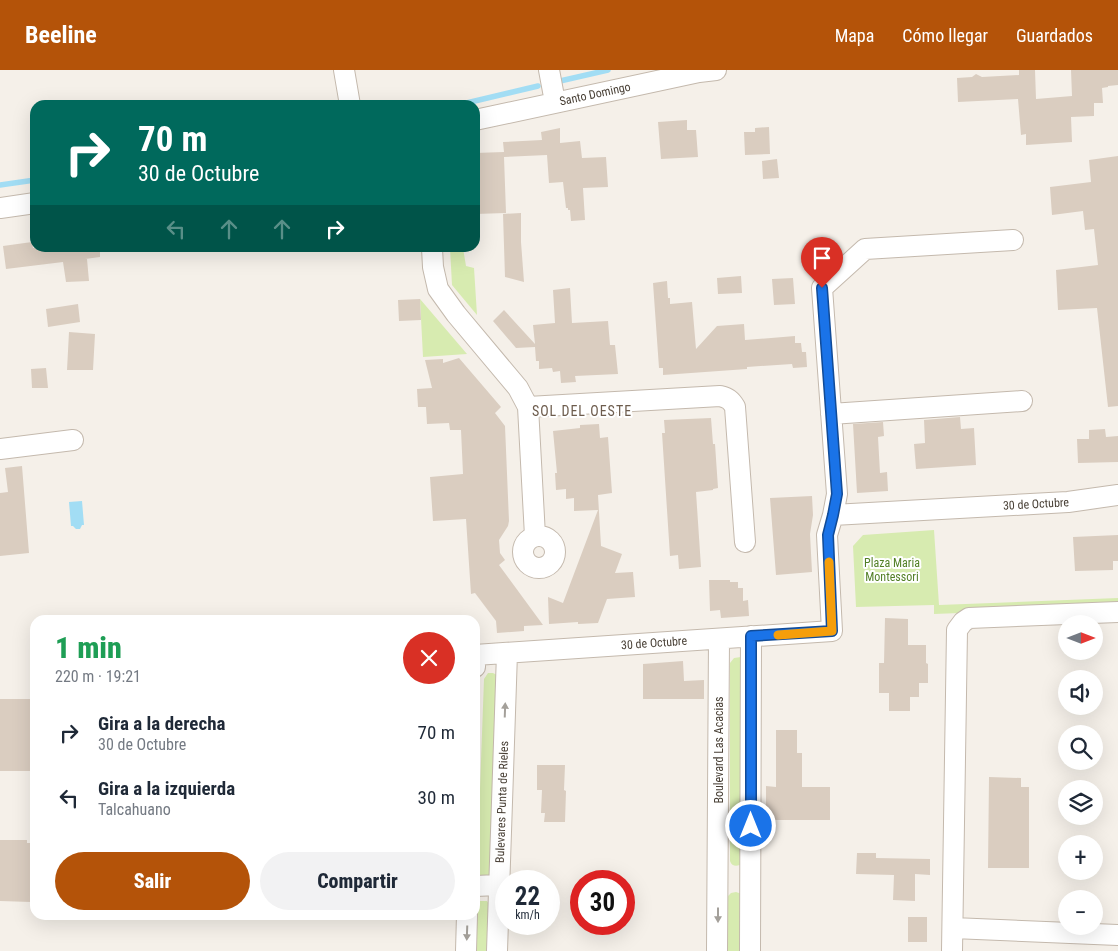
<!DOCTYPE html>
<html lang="es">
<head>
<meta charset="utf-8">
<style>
  :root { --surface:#fff; --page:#f2f2f3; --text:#1f2937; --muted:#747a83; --accent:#b45309 }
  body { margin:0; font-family:"Roboto Condensed",sans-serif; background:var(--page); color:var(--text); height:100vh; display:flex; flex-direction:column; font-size:19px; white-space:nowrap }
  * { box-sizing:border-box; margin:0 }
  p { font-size:16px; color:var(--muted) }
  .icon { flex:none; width:28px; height:28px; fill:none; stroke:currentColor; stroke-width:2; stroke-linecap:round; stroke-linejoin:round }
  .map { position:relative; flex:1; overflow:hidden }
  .details { position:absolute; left:30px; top:545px; width:450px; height:305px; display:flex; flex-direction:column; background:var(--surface); border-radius:15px; box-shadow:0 5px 20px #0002 }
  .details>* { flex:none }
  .banner { position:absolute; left:30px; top:30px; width:450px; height:152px; border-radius:15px; box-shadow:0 5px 20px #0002; background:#00695c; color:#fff; overflow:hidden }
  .needle { width:32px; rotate:90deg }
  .buttons { position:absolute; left:1058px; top:545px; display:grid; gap:10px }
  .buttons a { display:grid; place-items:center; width:45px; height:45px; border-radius:50%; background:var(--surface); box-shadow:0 5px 20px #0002; font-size:25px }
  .speed { position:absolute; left:495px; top:800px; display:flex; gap:10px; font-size:25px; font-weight:700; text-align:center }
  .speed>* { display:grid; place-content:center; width:65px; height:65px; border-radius:50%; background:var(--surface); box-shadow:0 5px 20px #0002; line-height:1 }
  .speed small { font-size:12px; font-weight:400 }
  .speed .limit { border:8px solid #d22; background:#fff; color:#111 }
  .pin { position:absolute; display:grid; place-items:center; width:42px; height:42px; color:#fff; margin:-51px -21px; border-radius:50% 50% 50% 0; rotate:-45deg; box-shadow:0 0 5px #0007 }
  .pin .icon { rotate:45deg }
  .me { position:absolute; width:55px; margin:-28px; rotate:0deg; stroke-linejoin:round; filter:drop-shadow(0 0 4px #0008) }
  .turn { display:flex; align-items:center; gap:18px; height:105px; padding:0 25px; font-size:22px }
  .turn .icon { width:65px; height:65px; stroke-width:2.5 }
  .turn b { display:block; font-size:35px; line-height:42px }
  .lanes { display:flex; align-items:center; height:48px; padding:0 25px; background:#0003; justify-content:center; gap:25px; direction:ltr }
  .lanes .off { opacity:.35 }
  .round { display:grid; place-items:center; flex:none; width:52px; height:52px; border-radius:26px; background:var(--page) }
  .headline { display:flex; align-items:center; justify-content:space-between; height:85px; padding:0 25px }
  h1 { font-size:30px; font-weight:800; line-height:38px; color:#1e9e55 }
  .cta { display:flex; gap:10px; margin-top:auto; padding:10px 25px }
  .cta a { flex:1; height:58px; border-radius:30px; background:var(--accent); color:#fff; font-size:20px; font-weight:800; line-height:58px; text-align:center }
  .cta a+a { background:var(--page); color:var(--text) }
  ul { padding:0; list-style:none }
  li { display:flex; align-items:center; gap:15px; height:65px; padding:0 25px }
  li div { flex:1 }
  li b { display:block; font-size:19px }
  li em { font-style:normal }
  header { display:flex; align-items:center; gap:30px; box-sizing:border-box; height:70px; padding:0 25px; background:var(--accent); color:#fff }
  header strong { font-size:24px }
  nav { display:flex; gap:28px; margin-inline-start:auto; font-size:18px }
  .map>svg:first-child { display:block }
  .green { fill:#d7ebb0 }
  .water { fill:#a2ddf4 }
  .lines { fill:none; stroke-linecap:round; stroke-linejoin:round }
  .stream { stroke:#a2ddf4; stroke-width:5.5 }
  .building { fill:#dacdc0 }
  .minor-casing { stroke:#c4b9ad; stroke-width:22 }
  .minor { stroke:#fff; stroke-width:20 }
  .oneway { fill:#a4a09a }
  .route-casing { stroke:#114b97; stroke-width:12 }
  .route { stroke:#1a73e8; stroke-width:9 }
  .slow { stroke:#f59e0b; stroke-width:9 }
  .labels { text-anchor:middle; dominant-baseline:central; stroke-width:4; stroke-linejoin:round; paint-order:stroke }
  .street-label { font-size:12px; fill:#494036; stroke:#fff }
  .park-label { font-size:12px; fill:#527f26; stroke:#fff }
  .neighbourhood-label { font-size:14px; letter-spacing:1px; fill:#6d5c4d; stroke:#fff }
</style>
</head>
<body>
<header>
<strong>Beeline</strong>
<nav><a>Mapa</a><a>Cómo llegar</a><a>Guardados</a></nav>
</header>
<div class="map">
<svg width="1118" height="881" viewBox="0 0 1118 881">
  <rect width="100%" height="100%" fill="#f5f0e9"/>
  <path class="green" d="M450,178H463L466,196L474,198L477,245L452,215Z
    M420,229L467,284L423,287Z
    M934,460L939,535L1118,528V537L934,544V535L856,537L853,476L863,465Z
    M741,587L743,793C738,797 732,797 730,791V593L734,588Z
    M488,603H493L497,605L491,806H480L477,801L484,609Z
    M736,822L742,824L743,881H728V826L731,823Z
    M479,831H487L489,834L490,881H473L475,836Z"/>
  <path class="water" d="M82,431L84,455H82L80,459H76L73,456H71L69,432Z"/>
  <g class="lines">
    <path class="stream" d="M560,11L608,0
      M458,35L538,16
      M0,115L35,110"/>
  </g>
  <path class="building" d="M1019,0H1035L1036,29L1072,26L1071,0H1118V15L1108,16V17L1102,18L1103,33H1094V46L1071,47L1072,72L1026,75V64L1021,65L1018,29L958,32L957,8L972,7L976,4L982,7L1019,5Z
    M687,50V60H696L698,87L661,89L658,52Z
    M769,57L770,84L745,85L744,62H755V58Z
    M560,58V73L580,71L582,88L606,87L608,117L583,118L585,150L571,151L570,140H568V138H566L563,112L549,113L547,85L504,87L506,143L475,144V83L504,82L503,72L542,70L541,62Z
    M1118,86V336L1108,337L1097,238L1058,240L1056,200L1098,195L1094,159L1085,160L1083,141L1052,145L1050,117L1091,112L1089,90Z
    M777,89L779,108L763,109L762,91Z
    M521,143V172L524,212L505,207L503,144Z
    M32,172L33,178H100V187L85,189H87L89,211L66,212L63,192L6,199L3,176Z
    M741,206L742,223L718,224L717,208Z
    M793,208L795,234L774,235L772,209Z
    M667,211L668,228H670V234L692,232L696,279L717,256L744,254L745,270L795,266V273H801L802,282H806L807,297L793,298L792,294L747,297V299L663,305V298H659L653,213Z
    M570,218L572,253L608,251L610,275H615L618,304L575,306L576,312L561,313L560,301L553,302L552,298L539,299V291H536L535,277L516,278L493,251L504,240L535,274L533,255L555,253L553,220Z
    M420,229L421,250L399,251L398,230Z
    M78,234L80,252L48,257L46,239Z
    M69,262L95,264L93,300H67Z
    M459,288L501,337L495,343L505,356L509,451L508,456L499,470L500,483L505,490L499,495L543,555L524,556V561L497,563L496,551L475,523L471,524L466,449L433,451L430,407L463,404L461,360H450L449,353L427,354L426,337H418L417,319L432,318L425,290L443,289V293Z
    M46,298L48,318H32L31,299Z
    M960,347L961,359L974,358L976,395L916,399L914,374L925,373L924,350Z
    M711,348L713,374H715L718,418L713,419V420L696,422L701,497L679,499L678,485L670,486L662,363H665L664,350Z
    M883,352L884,366L878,367L880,403L887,402L888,421L857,423L853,354Z
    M599,354L600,368L608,367L612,423L598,425L601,476L622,484L615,503L633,502L635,527L607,529L598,553L578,554V552L549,554L548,527L563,533L598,440L574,441V428L566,429V419L556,420L555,403H557L553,361L580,358V355Z
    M1105,359L1106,367L1118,366V392L1078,393L1077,369H1089V360Z
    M22,396L29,483L0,486V423L8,422L5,398Z
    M812,426L813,445L810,464L812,502L776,505L770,428Z
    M1118,465V491H1113V500L1075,501L1073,467Z
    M709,510H730V512H738V518H743V531L748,530L749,546L721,548L720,540L710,541Z
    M885,548L908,549V575H926V593L928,594V613H919V627H910V641H889V623H879V593H884Z
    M683,591L684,611L704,610V629H643V594Z
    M0,629H33V701H0Z
    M776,660H797V683H802V717H830V750H766V716L776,717Z
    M537,695H565L564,720L566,721L565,752H544L545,743H541L542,720H537Z
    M989,707L1021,708V717H1029V798H988Z
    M0,770H27V773H32L31,832L0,831Z
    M857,783H876V788L930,789V805L915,804V831L893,830L894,805L856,804Z
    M908,847H927V872H908Z"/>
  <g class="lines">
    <defs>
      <path id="minor" d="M344,0L350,35
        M549,0L555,32
        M475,50L699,2L716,0
        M0,138L35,133
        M432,178L433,197L438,219L456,244L518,318L528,337L535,466
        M528,337L720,326C728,328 731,330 735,337L745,472
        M831,344L1022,331
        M0,379L73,370
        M833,445L1068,432L1118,425
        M523 482a16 16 0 1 1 32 0a16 16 0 1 1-32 0Z
        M475,597V585L832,561L827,465L833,445L837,424L822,218L865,179L1013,170
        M475,816L499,815
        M953,858L1118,865
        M466,881L467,845
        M497,881L507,583
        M717,881L719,569
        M750,881L751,566
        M952,881L957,560L963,552L969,548L1118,542"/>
    </defs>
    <use href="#minor" class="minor-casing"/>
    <use href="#minor" class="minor"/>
  </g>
  <defs><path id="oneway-solid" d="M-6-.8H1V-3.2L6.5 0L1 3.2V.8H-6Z" transform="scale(1.25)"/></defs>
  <g class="oneway">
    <use href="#oneway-solid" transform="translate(505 640) rotate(-88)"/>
    <use href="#oneway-solid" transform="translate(718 845) rotate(90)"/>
    <use href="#oneway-solid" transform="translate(467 863) rotate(92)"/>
  </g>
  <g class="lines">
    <defs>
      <path id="route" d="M751,756V566L832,561L828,465L833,445L837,424L822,218"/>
    </defs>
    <use href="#route" class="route-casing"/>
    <use href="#route" class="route"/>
    <path class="slow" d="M778,565L832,561L829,492"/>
  </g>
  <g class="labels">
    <g class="street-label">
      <text transform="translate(595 24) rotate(-12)">Santo Domingo</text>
      <text transform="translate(1036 434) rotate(-3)">30 de Octubre</text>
      <text transform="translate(654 573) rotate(-4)">30 de Octubre</text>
      <text transform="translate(719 680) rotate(-90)">Boulevard Las Acacias</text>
      <text transform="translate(502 732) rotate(-88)">Bulevares Punta de Rieles</text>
    </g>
    <g class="park-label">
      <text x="892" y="493">Plaza Maria<tspan x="892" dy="14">Montessori</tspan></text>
    </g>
    <g class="neighbourhood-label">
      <text x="582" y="341">SOL DEL OESTE</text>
    </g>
  </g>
</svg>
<div class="buttons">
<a><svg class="needle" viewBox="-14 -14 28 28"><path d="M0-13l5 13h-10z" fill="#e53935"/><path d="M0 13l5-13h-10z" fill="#747a83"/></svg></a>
<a><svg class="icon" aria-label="sound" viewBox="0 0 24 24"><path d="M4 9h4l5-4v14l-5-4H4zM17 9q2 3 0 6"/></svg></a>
<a><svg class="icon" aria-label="search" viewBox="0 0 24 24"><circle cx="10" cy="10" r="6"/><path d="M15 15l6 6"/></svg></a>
<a><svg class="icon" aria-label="layers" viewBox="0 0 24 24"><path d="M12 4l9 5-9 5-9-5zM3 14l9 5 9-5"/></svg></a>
<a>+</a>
<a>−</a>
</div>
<div class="speed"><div>22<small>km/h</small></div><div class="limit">30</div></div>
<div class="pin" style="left:822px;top:218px;background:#d93025"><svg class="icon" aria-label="arrive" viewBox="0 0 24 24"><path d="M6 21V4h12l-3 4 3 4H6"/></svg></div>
<svg class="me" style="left:751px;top:756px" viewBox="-20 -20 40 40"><circle r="17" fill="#1a73e8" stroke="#fff" stroke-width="3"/><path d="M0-11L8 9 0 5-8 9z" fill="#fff"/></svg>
<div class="banner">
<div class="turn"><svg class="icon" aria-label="right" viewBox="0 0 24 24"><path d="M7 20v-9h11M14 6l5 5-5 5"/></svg><div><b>70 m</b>30 de Octubre</div></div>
<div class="lanes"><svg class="icon off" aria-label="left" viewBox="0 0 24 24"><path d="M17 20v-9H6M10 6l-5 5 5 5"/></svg><svg class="icon off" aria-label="ahead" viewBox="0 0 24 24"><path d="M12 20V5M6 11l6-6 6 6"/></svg><svg class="icon off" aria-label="ahead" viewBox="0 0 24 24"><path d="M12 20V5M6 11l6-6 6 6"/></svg><svg class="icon" aria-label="right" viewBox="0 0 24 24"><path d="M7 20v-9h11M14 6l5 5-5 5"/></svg></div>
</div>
<section class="details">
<div class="headline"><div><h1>1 min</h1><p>220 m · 19:21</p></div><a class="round" style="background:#d93025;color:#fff"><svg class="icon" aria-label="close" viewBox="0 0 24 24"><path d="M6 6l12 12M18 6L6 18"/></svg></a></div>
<ul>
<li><svg class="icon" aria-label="right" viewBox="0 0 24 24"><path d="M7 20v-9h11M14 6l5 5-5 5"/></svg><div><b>Gira a la derecha</b><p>30 de Octubre</p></div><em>70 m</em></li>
<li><svg class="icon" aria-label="left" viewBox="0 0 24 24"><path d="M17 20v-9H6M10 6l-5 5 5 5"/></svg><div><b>Gira a la izquierda</b><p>Talcahuano</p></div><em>30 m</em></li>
</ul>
<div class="cta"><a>Salir</a><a>Compartir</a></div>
</section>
</div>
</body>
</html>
